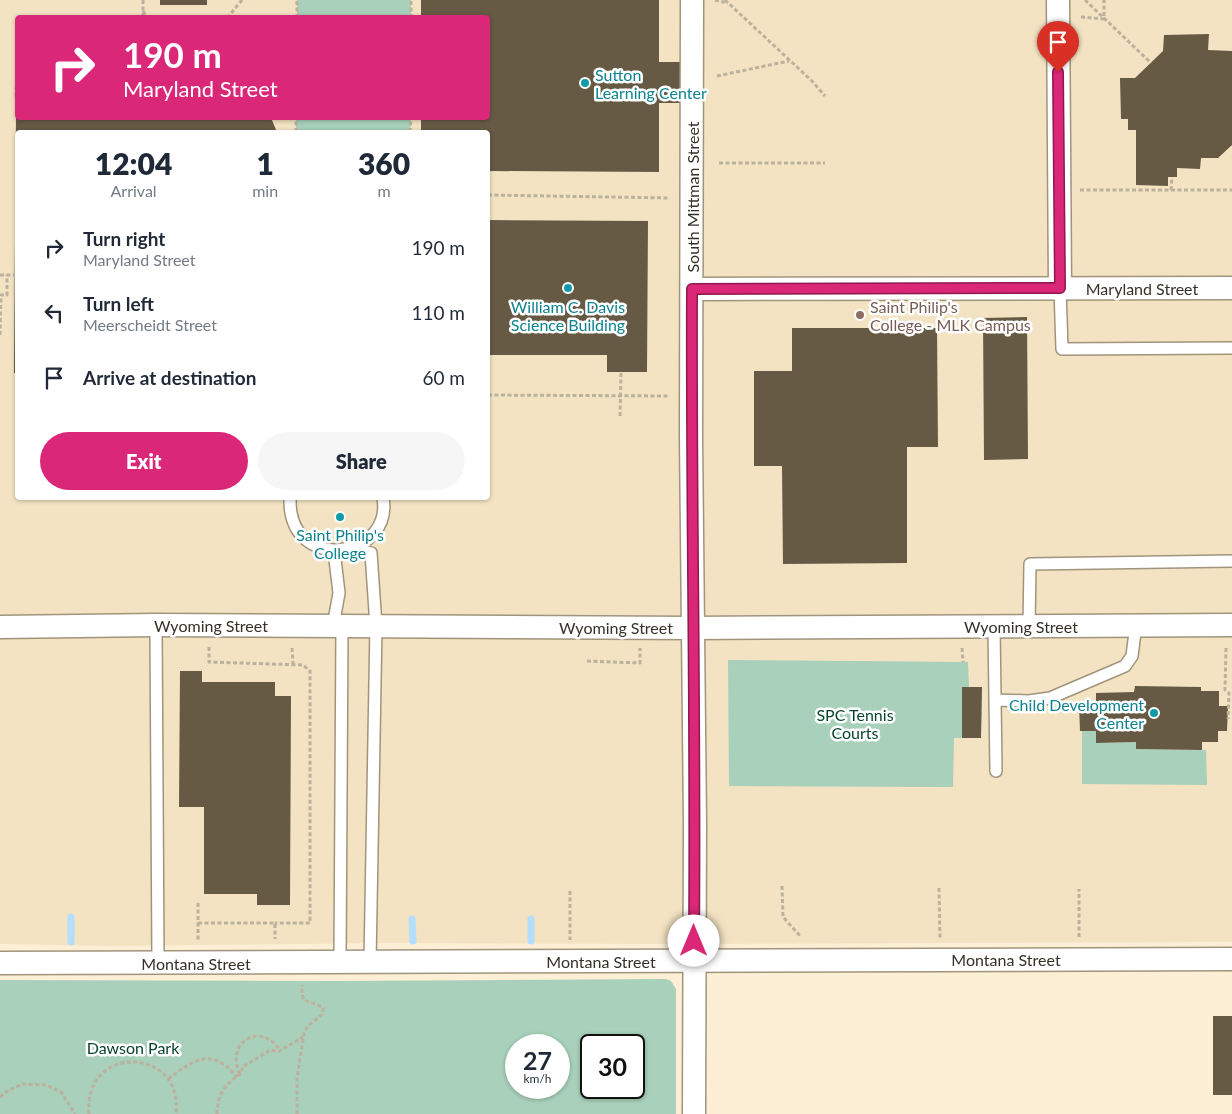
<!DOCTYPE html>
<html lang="en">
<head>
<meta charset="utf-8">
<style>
  :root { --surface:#fff; --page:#f6f6f7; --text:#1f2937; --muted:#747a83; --accent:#db2777 }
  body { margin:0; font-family:Lato,sans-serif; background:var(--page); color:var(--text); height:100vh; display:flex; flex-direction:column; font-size:19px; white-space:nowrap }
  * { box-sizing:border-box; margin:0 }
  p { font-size:16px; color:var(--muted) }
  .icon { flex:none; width:28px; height:28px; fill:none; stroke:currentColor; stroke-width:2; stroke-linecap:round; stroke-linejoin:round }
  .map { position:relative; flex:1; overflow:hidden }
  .drawer { position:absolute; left:15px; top:130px; width:475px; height:370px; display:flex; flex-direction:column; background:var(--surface); border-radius:5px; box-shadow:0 1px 4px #0004 }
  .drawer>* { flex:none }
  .guide { position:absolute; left:15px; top:15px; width:475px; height:105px; border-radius:5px; box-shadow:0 1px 4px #0004; background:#db2777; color:#fff; overflow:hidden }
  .speed { position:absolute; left:505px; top:1034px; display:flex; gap:10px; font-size:25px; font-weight:700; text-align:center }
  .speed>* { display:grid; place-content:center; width:65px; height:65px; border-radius:50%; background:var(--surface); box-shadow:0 1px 4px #0004; line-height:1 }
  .speed small { font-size:12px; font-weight:400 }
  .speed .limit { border:2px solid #111; border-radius:8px; background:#fff; color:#111 }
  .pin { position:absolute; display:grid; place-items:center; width:42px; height:42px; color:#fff; margin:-51px -21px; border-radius:50% 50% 50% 0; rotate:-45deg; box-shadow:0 0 5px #0007 }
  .pin .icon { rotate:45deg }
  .me { position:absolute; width:55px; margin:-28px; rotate:0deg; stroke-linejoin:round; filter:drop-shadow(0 0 4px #0008) }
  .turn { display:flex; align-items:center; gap:18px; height:105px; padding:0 25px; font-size:22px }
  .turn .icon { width:65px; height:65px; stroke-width:2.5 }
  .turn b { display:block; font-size:35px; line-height:42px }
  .eta { display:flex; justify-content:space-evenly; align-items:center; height:85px; text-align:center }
  .eta b { font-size:30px; font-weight:800; line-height:35px }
  .primary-button { display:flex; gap:10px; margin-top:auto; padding:10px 25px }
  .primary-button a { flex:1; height:58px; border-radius:30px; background:var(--accent); color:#fff; font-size:20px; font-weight:800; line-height:58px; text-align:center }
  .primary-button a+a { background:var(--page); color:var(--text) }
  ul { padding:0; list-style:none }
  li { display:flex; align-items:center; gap:15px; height:65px; padding:0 25px }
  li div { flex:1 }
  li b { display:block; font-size:19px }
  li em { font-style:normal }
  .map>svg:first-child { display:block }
  .built { fill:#f3e3c2; fill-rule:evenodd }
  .green { fill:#a8d0ba; fill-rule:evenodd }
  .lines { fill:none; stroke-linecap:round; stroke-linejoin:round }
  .stream { stroke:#b4defd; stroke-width:7 }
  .building { fill:#665a45 }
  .service-casing { stroke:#a0947d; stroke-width:14 }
  .minor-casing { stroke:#a0947d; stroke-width:25 }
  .path { stroke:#bcb19d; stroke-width:3; stroke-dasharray:4 2.5; stroke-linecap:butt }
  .service { stroke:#fff; stroke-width:11 }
  .minor { stroke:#fff; stroke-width:22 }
  .route-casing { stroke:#8e194d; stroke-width:12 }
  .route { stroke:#db2777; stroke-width:9 }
  .culture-dot { fill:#0f9aa8; stroke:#fff; stroke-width:2 }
  .education-dot { fill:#8d6e63; stroke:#fff; stroke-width:2 }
  .labels { text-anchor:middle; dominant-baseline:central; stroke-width:5; stroke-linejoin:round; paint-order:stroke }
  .culture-label { font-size:16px; fill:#0d838f; stroke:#fff }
  .street-label { font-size:16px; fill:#363127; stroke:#fff }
  .education-label { font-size:16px; fill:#785e54; stroke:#fff; text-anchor:start }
  .park-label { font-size:16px; fill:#07442c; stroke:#fff }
</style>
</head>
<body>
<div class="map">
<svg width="1232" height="1114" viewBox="0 0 1232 1114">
  <rect width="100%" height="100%" fill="#fdefd6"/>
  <path class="built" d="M0,0H1232V942L671,944L391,943L112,946L0,944ZM18,18H488V118H18ZM18,132H488V498H18Z"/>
  <path class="green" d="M297,0H411V17H297Z
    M296,118H411L410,132H296Z
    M728,660L968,662L969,687H982L981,738H954L953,787L729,786Z
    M1082,731H1096V743L1136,742L1137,749L1206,750L1207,785L1082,784Z
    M666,979L671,981L676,989V1114H0V980L334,981ZM516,1045H559V1088H516ZM591,1045H634V1088H591Z"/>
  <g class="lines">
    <path class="stream" d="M71,917V942
      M412,919L413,941
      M531,919V941"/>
  </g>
  <path class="building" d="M160,0H207V5H160Z
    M421,0H659V62H682V103H659V172L488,171V132H421V118H488V18H421Z
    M1209,34L1208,50L1232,51V145L1218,158H1201L1200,169L1177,168V177H1168V186L1136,185V130H1128V119H1121L1120,78H1135L1163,51L1164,35Z
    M16,112H18V118H271L277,132H18V373H14Z
    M488,220L648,221L647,372H607V355H488Z
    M1027,317L1028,459L984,460L983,318Z
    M792,328H937L938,447H907V563L783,564L782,466H754V371H792Z
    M180,671H202V682H275V696H291L290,905H257V894H204V807H179Z
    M1135,686L1201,687V691H1219V706H1228L1227,731H1218V742H1202V750L1136,749V742L1096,743V731H1080L1079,705L1096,704V693L1134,692Z
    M962,687H982L981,738H962Z
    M1213,1016H1232V1095H1213Z"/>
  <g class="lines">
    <defs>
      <path id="service" d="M1060,288L1062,349L1232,348
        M290,498C290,502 290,508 291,513C302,572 393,555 383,498
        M351,549L371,553L376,626L370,962
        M156,625L158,963
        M333,626L339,593L334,551
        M994,626L996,771
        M1029,626L1030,564L1232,561
        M995,700L1029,701L1050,698L1125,666L1132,656L1136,625
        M340,962L342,626"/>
      <path id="minor" d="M692,0L691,437L695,823L694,1114
        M1058,0L1060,288
        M692,289L1232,288
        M0,627L156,625L693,628L1232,625
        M0,963L1232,959"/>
    </defs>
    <use href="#service" class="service-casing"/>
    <use href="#minor" class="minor-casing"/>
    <path class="path" d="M143,0V18
      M715,0L728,3
      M725,0L812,81L825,96
      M1085,0L1151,63
      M143,11L148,18
      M1081,17L1104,19V0
      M227,18L242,0
      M297,18V0
      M411,18V0
      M717,76L789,61
      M18,88H16V96H18
      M296,132V118
      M410,132L411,118
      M719,163H825
      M1080,190H1232
      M1171,190L1172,177
      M488,195L669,198
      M0,275H14
      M0,335L1,295H7V275
      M488,395L670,396
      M620,416L621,372
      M209,647V662L303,665L310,671V923H275
      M292,648L293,664
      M962,648L963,662
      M1226,648L1225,690L1229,693L1228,719
      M587,661L640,663V648
      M782,886L783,917L801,937
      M939,888L940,938
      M570,891V940
      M198,903V941
      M198,923H275V939
      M1079,937V889
      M240,1074C224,1042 262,1020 280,1051
      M168,1079C194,1060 211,1046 237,1077
      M0,1097L9,1090L23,1084L46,1085L61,1092L75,1114
      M89,1114C83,1043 184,1046 176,1114
      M217,1114C217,1095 226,1082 242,1073V1067L271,1050L278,1052L303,1037
      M297,1114V1077L304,1034C308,1019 325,1020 323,1007L304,1000L302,995V985"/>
    <use href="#service" class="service"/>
    <use href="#minor" class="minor"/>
  </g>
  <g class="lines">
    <defs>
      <path id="route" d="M694,941C696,723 691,506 692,289L1060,288L1058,72"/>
    </defs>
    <use href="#route" class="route-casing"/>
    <use href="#route" class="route"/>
  </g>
  <g class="culture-dot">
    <circle cx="585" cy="83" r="5"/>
    <circle cx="568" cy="288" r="5"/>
    <circle cx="340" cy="517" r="5"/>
    <circle cx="1154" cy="713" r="5"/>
  </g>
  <circle class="education-dot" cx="860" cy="315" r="5"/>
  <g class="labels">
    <g class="culture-label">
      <text x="595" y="74" text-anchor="start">Sutton<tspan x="595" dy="18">Learning Center</tspan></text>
      <text x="568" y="306">William C. Davis<tspan x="568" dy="18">Science Building</tspan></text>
      <text x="340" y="534">Saint Philip's<tspan x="340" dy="18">College</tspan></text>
      <text x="1144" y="704" text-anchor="end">Child Development<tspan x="1144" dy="18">Center</tspan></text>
    </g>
    <g class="street-label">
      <text transform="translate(692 197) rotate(-90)">South Mittman Street</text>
      <text x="1142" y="288">Maryland Street</text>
      <text x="211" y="625">Wyoming Street</text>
      <text x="1021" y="626">Wyoming Street</text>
      <text x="616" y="627">Wyoming Street</text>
      <text x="1006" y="959">Montana Street</text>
      <text x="601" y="961">Montana Street</text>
      <text x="196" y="963">Montana Street</text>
    </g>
    <g class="education-label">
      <text x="870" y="306">Saint Philip's<tspan x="870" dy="18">College - MLK Campus</tspan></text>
    </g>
    <g class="park-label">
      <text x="855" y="714">SPC Tennis<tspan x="855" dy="18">Courts</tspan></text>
      <text x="133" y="1047">Dawson Park</text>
    </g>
  </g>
</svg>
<div class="speed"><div>27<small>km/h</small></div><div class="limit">30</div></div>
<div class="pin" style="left:1058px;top:72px;background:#d93025"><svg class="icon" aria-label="arrive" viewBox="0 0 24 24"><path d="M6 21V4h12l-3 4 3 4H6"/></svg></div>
<svg class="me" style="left:694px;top:941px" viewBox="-20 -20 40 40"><circle r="19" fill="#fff"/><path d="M0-13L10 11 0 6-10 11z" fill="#db2777"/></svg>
<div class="guide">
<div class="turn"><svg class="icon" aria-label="right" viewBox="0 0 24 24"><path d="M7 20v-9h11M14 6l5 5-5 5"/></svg><div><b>190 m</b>Maryland Street</div></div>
</div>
<section class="drawer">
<div class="eta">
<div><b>12:04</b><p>Arrival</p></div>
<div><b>1</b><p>min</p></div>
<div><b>360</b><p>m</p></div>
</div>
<ul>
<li><svg class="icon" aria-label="right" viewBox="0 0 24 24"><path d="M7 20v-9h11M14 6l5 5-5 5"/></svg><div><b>Turn right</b><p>Maryland Street</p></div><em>190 m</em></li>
<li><svg class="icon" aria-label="left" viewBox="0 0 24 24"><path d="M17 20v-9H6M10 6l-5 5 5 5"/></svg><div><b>Turn left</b><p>Meerscheidt Street</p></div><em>110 m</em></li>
<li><svg class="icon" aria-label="arrive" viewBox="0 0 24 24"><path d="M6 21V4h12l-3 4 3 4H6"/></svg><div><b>Arrive at destination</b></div><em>60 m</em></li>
</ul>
<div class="primary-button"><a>Exit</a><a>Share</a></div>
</section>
</div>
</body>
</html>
